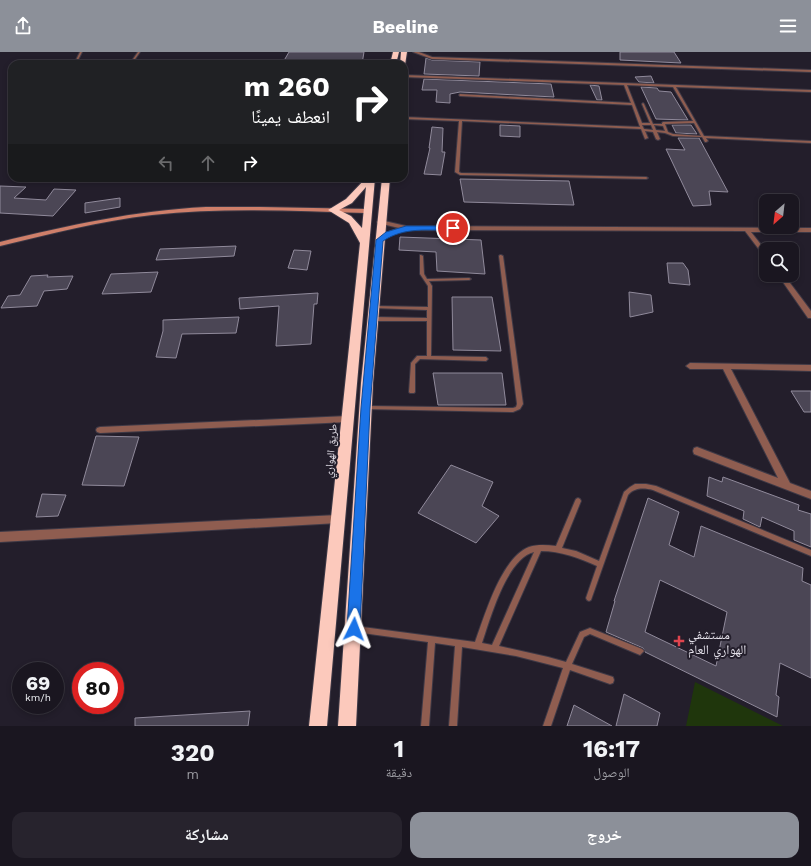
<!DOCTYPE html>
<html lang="ar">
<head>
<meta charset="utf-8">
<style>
  :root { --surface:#1a1620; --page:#27232d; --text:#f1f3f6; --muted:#9f9fa5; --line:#38353e; --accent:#8c9099 }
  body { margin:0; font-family:"Work Sans","Noto Naskh Arabic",sans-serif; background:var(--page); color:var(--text); direction:rtl; height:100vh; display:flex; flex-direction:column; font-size:15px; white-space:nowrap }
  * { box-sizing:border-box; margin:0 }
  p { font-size:13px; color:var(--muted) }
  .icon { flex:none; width:22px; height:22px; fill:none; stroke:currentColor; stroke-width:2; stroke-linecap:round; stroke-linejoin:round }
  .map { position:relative; height:674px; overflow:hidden; direction:ltr }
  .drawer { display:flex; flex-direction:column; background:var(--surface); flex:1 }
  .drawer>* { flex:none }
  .top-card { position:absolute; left:8px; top:8px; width:400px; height:122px; border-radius:12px; box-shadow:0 2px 6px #0003,0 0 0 1px var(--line); direction:rtl; background:#202124; color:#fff; overflow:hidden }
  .needle { width:26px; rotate:208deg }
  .controls { position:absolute; left:759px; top:142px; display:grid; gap:8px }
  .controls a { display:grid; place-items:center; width:40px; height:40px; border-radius:8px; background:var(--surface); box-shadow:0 2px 6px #0003,0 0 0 1px var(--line); font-size:20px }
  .speed { position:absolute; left:12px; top:610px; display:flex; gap:8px; font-size:20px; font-weight:700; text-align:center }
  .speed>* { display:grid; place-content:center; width:52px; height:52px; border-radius:50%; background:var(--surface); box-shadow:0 2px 6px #0003,0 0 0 1px var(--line); line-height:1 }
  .speed small { font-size:10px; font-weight:400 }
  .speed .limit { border:6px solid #d22; background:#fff; color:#111 }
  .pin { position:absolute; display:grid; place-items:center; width:34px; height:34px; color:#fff; margin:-17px; border:2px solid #fff; border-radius:50%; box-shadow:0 1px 4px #0007 }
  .me { position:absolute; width:44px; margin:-22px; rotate:3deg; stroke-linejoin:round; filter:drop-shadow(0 0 3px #0008) }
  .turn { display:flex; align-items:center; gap:14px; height:84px; padding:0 12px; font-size:18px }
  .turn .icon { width:52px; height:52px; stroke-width:2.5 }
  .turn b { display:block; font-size:28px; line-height:34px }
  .lanes { display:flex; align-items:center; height:38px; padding:0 12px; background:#0003; justify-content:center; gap:20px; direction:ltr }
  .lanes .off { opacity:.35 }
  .eta { display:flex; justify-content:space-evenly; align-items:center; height:68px; text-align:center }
  .eta b { font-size:24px; font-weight:700; line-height:28px }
  .cta { display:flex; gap:8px; margin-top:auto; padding:8px 12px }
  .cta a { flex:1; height:46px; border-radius:12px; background:var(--accent); color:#fff; font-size:16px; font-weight:700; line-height:46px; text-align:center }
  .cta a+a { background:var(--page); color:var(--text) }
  header { display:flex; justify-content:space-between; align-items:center; height:52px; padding:0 12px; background:var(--accent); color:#fff; font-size:18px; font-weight:700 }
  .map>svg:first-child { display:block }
  .green { fill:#1f360c }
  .building { fill:#4b4655; stroke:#908a9b; fill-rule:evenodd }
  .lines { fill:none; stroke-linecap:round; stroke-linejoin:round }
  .lane-casing { stroke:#3e3946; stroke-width:2 }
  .street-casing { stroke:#3e3946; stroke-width:2 }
  .secondary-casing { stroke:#3e3946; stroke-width:2 }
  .highway-casing { stroke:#3e3946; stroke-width:2 }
  .lane { fill:#8f5d50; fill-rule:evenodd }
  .street { fill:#8f5d50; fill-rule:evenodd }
  .secondary { fill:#cf7f6a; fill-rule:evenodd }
  .highway { fill:#fcc9bc; fill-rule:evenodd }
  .route { fill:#1a73e8; stroke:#114b97 }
  .health-dot { fill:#e0444e; stroke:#231e2b; stroke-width:1.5 }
  .labels { text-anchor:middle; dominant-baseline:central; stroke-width:4; stroke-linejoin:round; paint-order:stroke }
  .street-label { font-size:11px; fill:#e5e2eb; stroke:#231e2b }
  .near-poi-label { font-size:13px; fill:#e5e2eb; stroke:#231e2b; text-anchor:start }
</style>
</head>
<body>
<header><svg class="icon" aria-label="menu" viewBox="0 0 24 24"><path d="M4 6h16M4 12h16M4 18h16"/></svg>Beeline<svg class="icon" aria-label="share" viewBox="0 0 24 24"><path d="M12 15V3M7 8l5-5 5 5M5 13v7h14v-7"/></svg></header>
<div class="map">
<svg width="811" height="674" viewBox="0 0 811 674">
  <rect width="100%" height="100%" fill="#231e2b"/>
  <path class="green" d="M695,630L783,674H686Z"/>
  <path class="building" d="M289,0H364L362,12H282Z
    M620,0H674L681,11L620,8Z
    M426,6L432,8L480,10L479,24L424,22Z
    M651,24L654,31L639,30L635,25Z
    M424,27L551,32L554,45L460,40L450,42V51L436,50L437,38H422Z
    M590,33L599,34L602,48H597Z
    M641,35L657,36L659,39L671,40L688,68L656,67Z
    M500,73L520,74V85L500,84Z
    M672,73H691L697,82L676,81Z
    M432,75L443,76L442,100H445L441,123L424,122L430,96H429Z
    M678,86H699L728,140L709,139L711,153L693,154L666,97L685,98Z
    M460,127L569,129L574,153L464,150Z
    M0,134L26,135L14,146L46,148L54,137L76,138L53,164L0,161Z
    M120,146V155L85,161V151Z
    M400,185L481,188L485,222L437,219L436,200L399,198Z
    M236,194L234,204L156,208L160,197Z
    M294,198L311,199L307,218L288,216Z
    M667,211H683L688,218L690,233L669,231Z
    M158,220L151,240L102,242L111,222Z
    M48,223L47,225L73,224L67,237L44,239L37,254L1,256L8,244L20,243L31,224Z
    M629,240L651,243L653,260L630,265Z
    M318,241L317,252H314L311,292L276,294L279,254L240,257L239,246Z
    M452,245H492L501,299L453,298Z
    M239,265L236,281L182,282L176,306L156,305L163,279V268Z
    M433,321H502L506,353H438Z
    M791,339H811V360H804Z
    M96,384L139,385L124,434L82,433Z
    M451,413L493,430L482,454L499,464L476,491L418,461Z
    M709,425L722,430L723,425L799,453L798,458L811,462V495L794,488V479L762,465L760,475L743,467L744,459L707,444Z
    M42,442L66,443L58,464L36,465Z
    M648,446L679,460L669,493L694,505L701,474L803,516L802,529L811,533V626L780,611L776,643L779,645L777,665L645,600L643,596L606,580L615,549H614ZM660,528L727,560L716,614L645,580Z
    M624,642L660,661L657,674H616Z
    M574,653L612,674H567Z
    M250,659L248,674H135V666Z"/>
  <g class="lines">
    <defs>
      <path id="lane" d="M80,0H82L76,12H74Z
        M138,0H140L133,10H131Z
        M404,23L811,38V40L676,35L704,84L811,89V91L706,86L708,89L706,90H705L702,85L673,84L665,81L657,80L660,87L658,88L656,87L653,80L645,79L648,86L645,87L641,77L462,69L459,120L461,121L646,125L648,126L646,127L460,123L455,120L459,69L404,67V65L640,75L632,53L460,44L459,43L460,42L631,51L624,33L404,25ZM627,33L673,35L693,69L663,70L662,71V72H653L644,52L643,51L642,52L650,71H642ZM694,71L701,84L673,82L668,80L665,72ZM642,73H651L653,78L644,77ZM654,73L663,74L665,79L656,78Z
        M420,203H421L423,204L424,222L427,227L469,226L471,227L469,228L429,229L432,234L431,304L486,305L488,307L486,309L420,307L415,312V340L414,341H410L409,340L411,311L417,304H427V269H373L371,267L373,265L427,266V258L374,256L372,255L374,254L428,255V234L420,222Z
        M500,203H501L503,204L523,352L520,357L513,360L365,357L364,356L365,355L367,354L513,356L516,355L517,352L499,204Z
        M635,432H646L656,434L811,498V504L653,438C644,436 635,435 628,443L591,548L589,549L587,548L586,546L597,514C579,506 561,499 541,499L499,594L548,605L566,610L580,580L590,576L642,597L644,599L640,603L590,582L584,585L572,612L613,625L614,628L613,631L610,632L570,618L551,674H543L563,616L516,604L462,595L457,674H449L455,594L435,591L429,674H421L428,590L355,580L353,579L352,577L353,575L355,574L475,590C485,563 501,506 529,495C538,492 547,493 556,494L575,449L576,447L578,446L580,447L581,449L562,496L576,499L599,509L624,440L630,435ZM534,500L492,593L482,591C490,567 507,506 534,500Z"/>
      <path id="street" d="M413,0H419L432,5L811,18V20L432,7Z
        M380,168L406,174L811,176V180H751L766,199V205L764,204L745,179L406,178L390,183L379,190L376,188L377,187L386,181L399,176L378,171L377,170Z
        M778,223H784L811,259V266H808Z
        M690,311L811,313V319L731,317L790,431L811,439V447L694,402L693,399L694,396L697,395L778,426L723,317H690L686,314Z
        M348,364L351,365L352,367L351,369L348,370L100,381L97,380L96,378L97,376L100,375Z
        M338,463L341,464L343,467L341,470L338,471L0,490V480Z"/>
      <path id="secondary" d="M206,155H260L367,157L370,159L367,161C295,159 223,155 152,163C100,169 50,182 0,194V190C70,173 133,159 206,155Z"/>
      <path id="highway" d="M393,0H399L396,12H390Z
        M401,0H407L405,13L400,12Z
        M366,126H375L327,674H309L360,191L349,171L328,158L346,147ZM366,135L362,176L351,164L339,158L352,151Z
        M382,126H390L373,331L356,674H338L361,331Z"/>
    </defs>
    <use href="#lane" class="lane-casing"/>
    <use href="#street" class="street-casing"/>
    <use href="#secondary" class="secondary-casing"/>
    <use href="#highway" class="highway-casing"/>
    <use href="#lane" class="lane"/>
    <use href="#street" class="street"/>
    <use href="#secondary" class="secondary"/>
    <use href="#highway" class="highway"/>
  </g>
  <path class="route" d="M406,174H453L456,176L453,179C429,178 404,175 383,189L370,356L360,577L358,581L354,583L349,581L347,577L361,356L376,188L386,180Z"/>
  <path class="health-dot" d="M677 583h4v4h4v4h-4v4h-4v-4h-4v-4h4z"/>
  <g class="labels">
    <g class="street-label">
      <text transform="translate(331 399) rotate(-85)">طريق الهواري</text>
    </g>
    <g class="near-poi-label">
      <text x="688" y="582">مستشفي<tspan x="688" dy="15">الهواري العام</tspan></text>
    </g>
  </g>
</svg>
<div class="controls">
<a><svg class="needle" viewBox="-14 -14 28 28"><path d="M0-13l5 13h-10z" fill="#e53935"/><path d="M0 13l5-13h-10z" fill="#9f9fa5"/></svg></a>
<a><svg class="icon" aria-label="search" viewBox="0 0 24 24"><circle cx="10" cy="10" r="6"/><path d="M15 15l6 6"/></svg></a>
</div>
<div class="speed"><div>69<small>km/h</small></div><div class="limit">80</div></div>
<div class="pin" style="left:453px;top:176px;background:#d93025"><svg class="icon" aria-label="arrive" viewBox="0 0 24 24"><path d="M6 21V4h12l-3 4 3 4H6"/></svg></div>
<svg class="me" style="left:354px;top:577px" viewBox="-20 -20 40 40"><path d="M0-17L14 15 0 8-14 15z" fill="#1a73e8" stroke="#fff" stroke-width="4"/></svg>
<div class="top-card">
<div class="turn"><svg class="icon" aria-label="right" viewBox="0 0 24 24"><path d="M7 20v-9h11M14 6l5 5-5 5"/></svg><div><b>260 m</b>انعطف يمينًا</div></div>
<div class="lanes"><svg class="icon off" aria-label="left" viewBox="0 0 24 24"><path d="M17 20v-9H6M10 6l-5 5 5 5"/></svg><svg class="icon off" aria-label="ahead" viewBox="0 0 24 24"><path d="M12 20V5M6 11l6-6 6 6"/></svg><svg class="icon" aria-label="right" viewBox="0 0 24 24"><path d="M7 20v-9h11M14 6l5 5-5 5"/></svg></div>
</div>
</div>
<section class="drawer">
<div class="eta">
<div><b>16:17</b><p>الوصول</p></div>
<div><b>1</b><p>دقيقة</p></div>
<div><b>320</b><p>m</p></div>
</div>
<div class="cta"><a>خروج</a><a>مشاركة</a></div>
</section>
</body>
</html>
